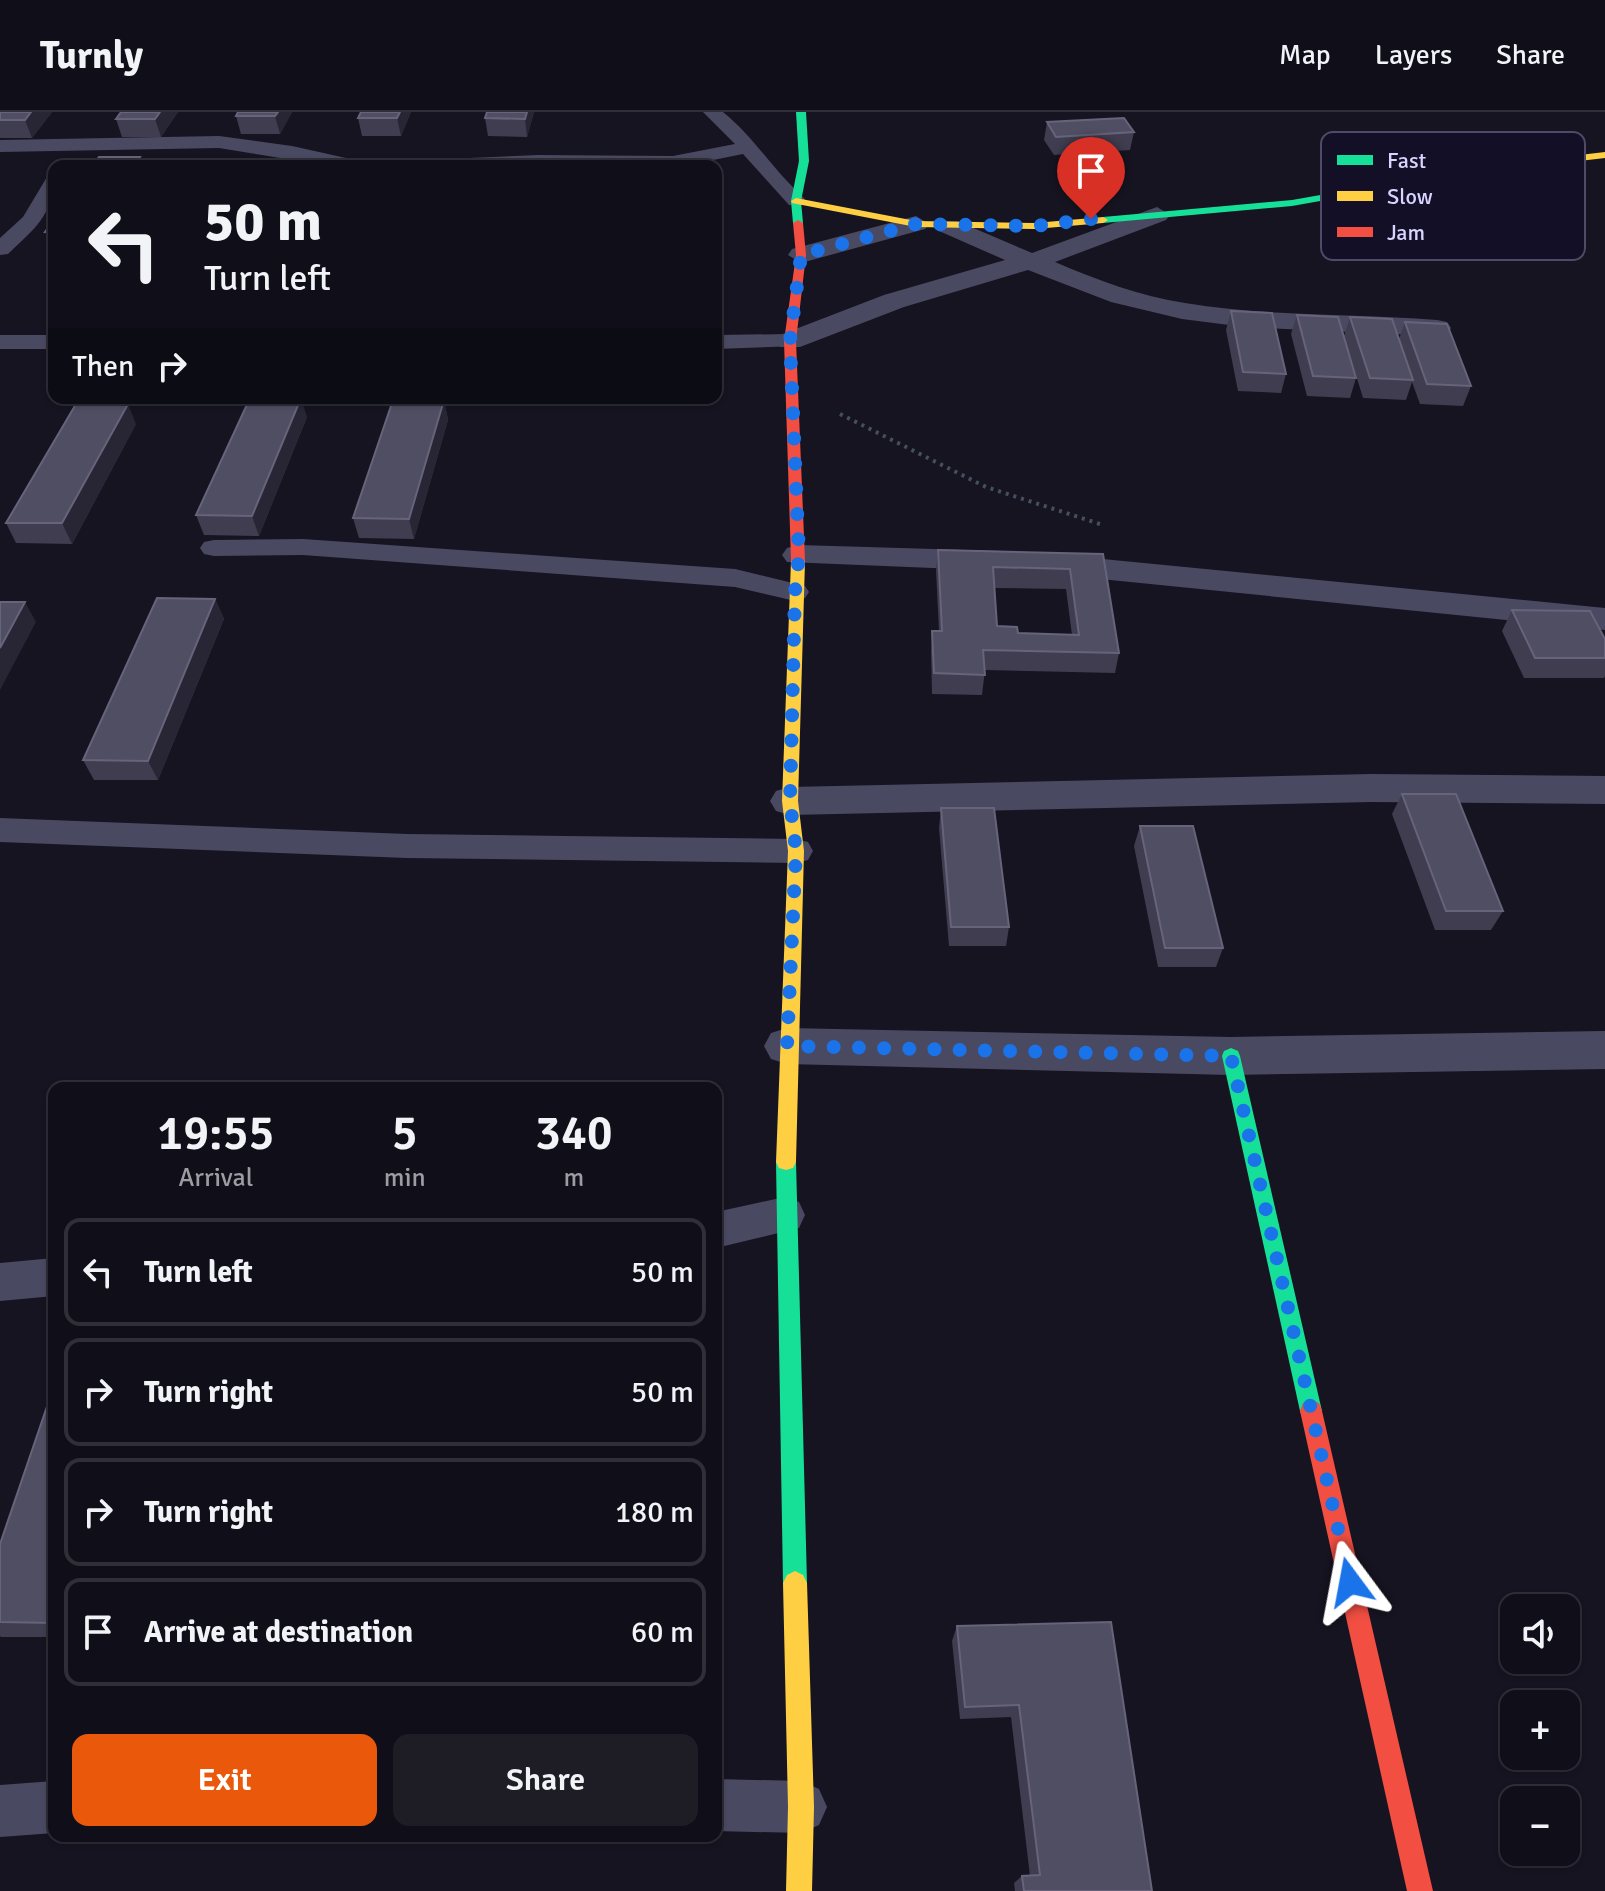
<!DOCTYPE html>
<html lang="en">
<head>
<meta charset="utf-8">
<style>
  :root { --surface:#100f19; --page:#1e1d26; --text:#f1f3f6; --muted:#9c9ca2; --line:#302f38; --accent:#ea580c }
  body { margin:0; font-family:Signika,sans-serif; background:var(--page); color:var(--text); height:100vh; display:flex; flex-direction:column; font-size:30px; white-space:nowrap }
  * { box-sizing:border-box; margin:0 }
  p { font-size:26px; color:var(--muted) }
  .icon { flex:none; width:44px; height:44px; fill:none; stroke:currentColor; stroke-width:2; stroke-linecap:round; stroke-linejoin:round }
  .map { position:relative; flex:1; overflow:hidden }
  .side { position:absolute; left:48px; top:970px; width:674px; height:760px; display:flex; flex-direction:column; background:var(--surface); border-radius:16px; box-shadow:0 2px 6px #0004,0 0 0 2px var(--line) }
  .side>* { flex:none }
  .guide { position:absolute; left:48px; top:48px; width:674px; height:244px; border-radius:16px; box-shadow:0 2px 6px #0004,0 0 0 2px var(--line); background:#100f19; color:var(--text); overflow:hidden }
  .buttons { position:absolute; left:1500px; top:1482px; display:grid; gap:16px }
  .buttons a { display:grid; place-items:center; width:80px; height:80px; border-radius:16px; background:var(--surface); box-shadow:0 2px 6px #0004,0 0 0 2px var(--line); font-size:40px }
  .pin { position:absolute; display:grid; place-items:center; width:68px; height:68px; color:#fff; margin:-82px -34px; border-radius:50% 50% 50% 0; rotate:-45deg; box-shadow:0 0 8px #0007 }
  .pin .icon { rotate:45deg }
  .me { position:absolute; width:88px; margin:-44px; rotate:347deg; stroke-linejoin:round; filter:drop-shadow(0 0 6px #0008) }
  .turn { display:flex; align-items:center; gap:28px; height:168px; padding:0 24px; font-size:36px }
  .turn .icon { width:104px; height:104px; stroke-width:2.5 }
  .turn b { display:block; font-size:56px; line-height:68px }
  .then { display:flex; align-items:center; height:76px; padding:0 24px; background:#0003; gap:16px; font-size:30px }
  .eta { display:flex; justify-content:space-evenly; align-items:center; height:136px; text-align:center }
  .eta b { font-size:48px; font-weight:600; line-height:56px }
  .action { display:flex; gap:16px; margin-top:auto; padding:16px 24px }
  .action a { flex:1; height:92px; border-radius:16px; background:var(--accent); color:#fff; font-size:32px; font-weight:600; line-height:92px; text-align:center }
  .action a+a { background:var(--page); color:var(--text) }
  ul { padding:0; list-style:none }
  li { display:flex; align-items:center; gap:24px; height:108px; margin:0 16px 12px; padding:0 8px; border:4px solid var(--line); border-radius:16px }
  li div { flex:1 }
  li b { display:block; font-size:30px }
  li em { font-style:normal }
  header { display:flex; align-items:center; gap:48px; box-sizing:border-box; height:112px; padding:0 40px; background:var(--surface); border-bottom:2px solid var(--line) }
  header strong { font-size:38px }
  nav { display:flex; gap:44px; margin-inline-start:auto; font-size:28px }
  .map>svg:first-child { display:block }
  .lines { fill:none; stroke-linecap:round; stroke-linejoin:round }
  .path { stroke:#44505f; stroke-width:4; stroke-dasharray:3 5; stroke-linecap:butt }
  .lane { fill:#4a4962; fill-rule:evenodd }
  .street { fill:#4a4962; fill-rule:evenodd }
  .fast { fill:#16e098; fill-rule:evenodd }
  .slow { fill:#ffcf43; fill-rule:evenodd }
  .jam { fill:#f24e42; fill-rule:evenodd }
  .wall { fill:#403d50; fill-rule:evenodd }
  .shaded-wall { fill:#282635 }
  .building { fill:#504e63; stroke:#66637b; stroke-width:2; fill-rule:evenodd }
  .route { stroke:#1a73e8; stroke-width:14; stroke-dasharray:0 25.2 }
  .key { fill:#130f26; stroke:#4e4a67; stroke-width:2 }
  .key-label { font-size:22px; fill:#d9d4ff }
</style>
</head>
<body>
<header>
<strong>Turnly</strong>
<nav><a>Map</a><a>Layers</a><a>Share</a></nav>
</header>
<div class="map">
<svg width="1605" height="1779" viewBox="0 0 1605 1779">
  <rect width="100%" height="100%" fill="#161421"/>
  <g class="lines">
    <path class="path" d="M840,302L986,375L1103,413"/>
    <path class="lane" d="M703,0H723C755,26 772,57 803,85L806,89L803,93H789L743,42L683,54H413L423,48L538,43L673,44L735,32Z
      M219,24L292,34L364,50L367,54H330L219,36L0,40V28Z
      M54,63C54,103 35,116 8,142L0,143V126L23,105L47,65Z
      M790,222L802,229L798,234L716,237V223Z
      M0,223H54V237H0Z
      M303,427L735,457L805,474L809,480L805,486L795,489L735,475L303,443L214,444L204,442L200,436L204,430L214,428Z
      M0,706L407,722L796,727L808,730L813,739L808,748L796,751L407,746L0,730Z
      M785,1085L799,1090L805,1103L799,1116L716,1136V1100Z
      M54,1146V1184L0,1189V1151Z
      M716,1667L801,1669L819,1677L827,1695L819,1713L801,1721L716,1719Z
      M54,1669V1721L0,1725V1673Z"/>
    <path class="street" d="M1157,95L1170,103L1166,108L1055,150C1097,168 1140,184 1185,191C1268,205 1353,201 1437,208L1447,210L1451,216L1447,222L1437,224L1245,215L1182,207L1111,190L1028,158L904,195L800,235H780L776,229L780,223L884,183L1005,148L939,119L935,114L939,109H957L1032,141Z
      M916,104L929,112L925,117L801,151L788,143L792,137Z
      M799,433L1031,440L1605,496V518L1031,460L787,450L782,443L787,436Z
      M1371,662L1605,664V692L1371,690L790,703L776,699L770,689L776,679L790,675Z
      M787,916L1231,925L1605,919V957L1231,963L787,952L771,947L764,934L771,921Z"/>
    <path class="fast" d="M796,0H806L809,49L801,89L803,111L798,114L793,111L791,89L799,49Z
      M1486,54L1489,55V59L1292,94L1103,111L1098,108L1103,105L1292,88Z
      M1231,936L1238,939L1240,944L1322,1299L1319,1307L1311,1310L1303,1307L1300,1299L1222,944L1224,939Z
      M786,1042L793,1044L796,1050L807,1471L803,1479L795,1483L787,1479L783,1471L776,1050L779,1044Z"/>
    <path class="slow" d="M1605,40V46L1486,60L1481,57L1486,54Z
      M796,86L916,109L1035,111L1103,105L1108,108L1103,111L1035,117L916,115L792,91L791,89Z
      M798,445L805,449L798,689L804,739L796,1050L793,1056L786,1058L779,1056L776,1050L788,739L782,689L791,449Z
      M795,1459L803,1463L807,1471L814,1695L812,1779H786L788,1695L783,1471L787,1463Z"/>
    <path class="jam" d="M798,108L803,111L806,143L796,229L805,449L798,453L791,449L784,229L796,143L793,111Z
      M1311,1288L1319,1291L1322,1299L1433,1779H1407L1300,1299L1303,1291Z"/>
  </g>
  <path class="wall" d="M0,0H52L32,26H0Z
    M178,0L161,25H122L116,7Z
    M238,0H292L280,22H241L236,4Z
    M411,0L401,24H362L358,6Z
    M487,0H534L527,25L488,24L485,6Z
    M1047,10L1134,20L1130,38L1054,43L1044,28Z
    M54,107V139H53L45,120Z
    M1231,199L1286,262L1281,281L1238,279L1226,218Z
    M1297,203L1356,266L1350,286L1307,284L1291,222Z
    M1350,205L1399,227L1405,210L1471,274L1463,294L1420,292L1412,270L1406,288L1363,286L1344,224Z
    M444,288L448,308L414,427L359,426L353,406Z
    M307,305L259,424L204,423L196,403Z
    M136,312L72,432L16,431L6,411Z
    M938,438L1103,442L1119,541L1115,561L985,558L982,583L932,582L931,539L932,519H939L936,458ZM994,476L1066,477L1072,523L1018,521L997,514Z
    M215,487L224,507L158,668H94L83,648Z
    M1512,498L1605,527V564L1604,566H1524L1502,519Z
    M1402,682L1503,799L1491,818H1435L1392,702Z
    M941,696L1009,815L1006,834H949L939,716Z
    M1140,714L1223,836L1216,855H1158L1134,734Z
    M54,1274V1525H1L0,1524V1432Z
    M1111,1510L1152,1779H1015L1014,1771L1022,1764H1030L1011,1605L960,1607L952,1529L957,1514Z"/>
  <path class="shaded-wall" d="M31,0H52L32,26L25,8Z
    M160,0H178L161,25L155,7Z
    M278,0H292L280,22L275,4Z
    M400,0H411L401,24L397,6Z
    M527,0H534L527,25L525,7Z
    M140,45L143,54H134Z
    M301,286L307,305L259,424L252,404Z
    M444,288L448,308L414,427L409,407Z
    M128,292L136,312L72,432L62,411Z
    M215,487L224,507L158,668L148,649Z
    M25,490L36,510L0,578V536Z"/>
  <path class="building" d="M0,0H31L25,8H0Z
    M121,0H160L155,7H116Z
    M238,0H278L275,4H236Z
    M361,0H400L397,6H358Z
    M487,0H527L525,7L485,6Z
    M1124,6L1134,20L1056,25L1047,10Z
    M99,45H140L134,54H92Z
    M350,47H392L389,54H347Z
    M476,48H517L515,54H474Z
    M216,49H257L254,54H212Z
    M54,107V120H45Z
    M1231,199L1272,201L1286,262L1243,260Z
    M1297,203L1338,205L1356,266L1313,264Z
    M1350,205L1392,207L1413,268L1370,266Z
    M1405,210L1447,212L1471,274L1427,272Z
    M250,286H301L252,404L196,403Z
    M393,288H444L409,407L353,406Z
    M76,292H128L62,411H6Z
    M938,438L1103,442L1119,541L983,538L985,563L934,561L932,519H942ZM993,455L1070,457L1079,523L1018,521L1017,515L997,514Z
    M157,486L215,487L148,649L83,648Z
    M0,490H25L0,536Z
    M1512,498L1590,499L1605,527V546H1535Z
    M1402,682H1456L1503,799H1446Z
    M941,696H994L1009,815H951Z
    M1140,714H1193L1223,836H1165Z
    M54,1274V1511L0,1510V1432Z
    M1111,1510L1152,1779H1024L1022,1764L1040,1763L1019,1593L965,1595L957,1514Z"/>
  <g class="lines">
    <path class="route" d="M1091,107L1035,114L916,112L801,143L790,229L799,443L795,480L790,689L796,739L787,934L1231,944L1350,1470"/>
  </g>
  <rect x="1321" y="20" width="264" height="128" rx="12" class="key"/>
  <rect x="1337" y="43" width="36" height="10" fill="#16e098"/>
  <rect x="1337" y="79" width="36" height="10" fill="#ffcf43"/>
  <rect x="1337" y="115" width="36" height="10" fill="#f24e42"/>
  <g class="key-label">
    <text x="1387" y="56">Fast</text>
    <text x="1387" y="92">Slow</text>
    <text x="1387" y="128">Jam</text>
  </g>
</svg>
<div class="buttons">
<a><svg class="icon" aria-label="sound" viewBox="0 0 24 24"><path d="M4 9h4l5-4v14l-5-4H4zM17 9q2 3 0 6"/></svg></a>
<a>+</a>
<a>−</a>
</div>
<div class="pin" style="left:1091px;top:107px;background:#d93025"><svg class="icon" aria-label="arrive" viewBox="0 0 24 24"><path d="M6 21V4h12l-3 4 3 4H6"/></svg></div>
<svg class="me" style="left:1350px;top:1470px" viewBox="-20 -20 40 40"><path d="M0-17L14 15 0 8-14 15z" fill="#1a73e8" stroke="#fff" stroke-width="4"/></svg>
<div class="guide">
<div class="turn"><svg class="icon" aria-label="left" viewBox="0 0 24 24"><path d="M17 20v-9H6M10 6l-5 5 5 5"/></svg><div><b>50 m</b>Turn left</div></div>
<div class="then">Then<svg class="icon" aria-label="right" viewBox="0 0 24 24"><path d="M7 20v-9h11M14 6l5 5-5 5"/></svg></div>
</div>
<section class="side">
<div class="eta">
<div><b>19:55</b><p>Arrival</p></div>
<div><b>5</b><p>min</p></div>
<div><b>340</b><p>m</p></div>
</div>
<ul>
<li><svg class="icon" aria-label="left" viewBox="0 0 24 24"><path d="M17 20v-9H6M10 6l-5 5 5 5"/></svg><div><b>Turn left</b></div><em>50 m</em></li>
<li><svg class="icon" aria-label="right" viewBox="0 0 24 24"><path d="M7 20v-9h11M14 6l5 5-5 5"/></svg><div><b>Turn right</b></div><em>50 m</em></li>
<li><svg class="icon" aria-label="right" viewBox="0 0 24 24"><path d="M7 20v-9h11M14 6l5 5-5 5"/></svg><div><b>Turn right</b></div><em>180 m</em></li>
<li><svg class="icon" aria-label="arrive" viewBox="0 0 24 24"><path d="M6 21V4h12l-3 4 3 4H6"/></svg><div><b>Arrive at destination</b></div><em>60 m</em></li>
</ul>
<div class="action"><a>Exit</a><a>Share</a></div>
</section>
</div>
</body>
</html>
